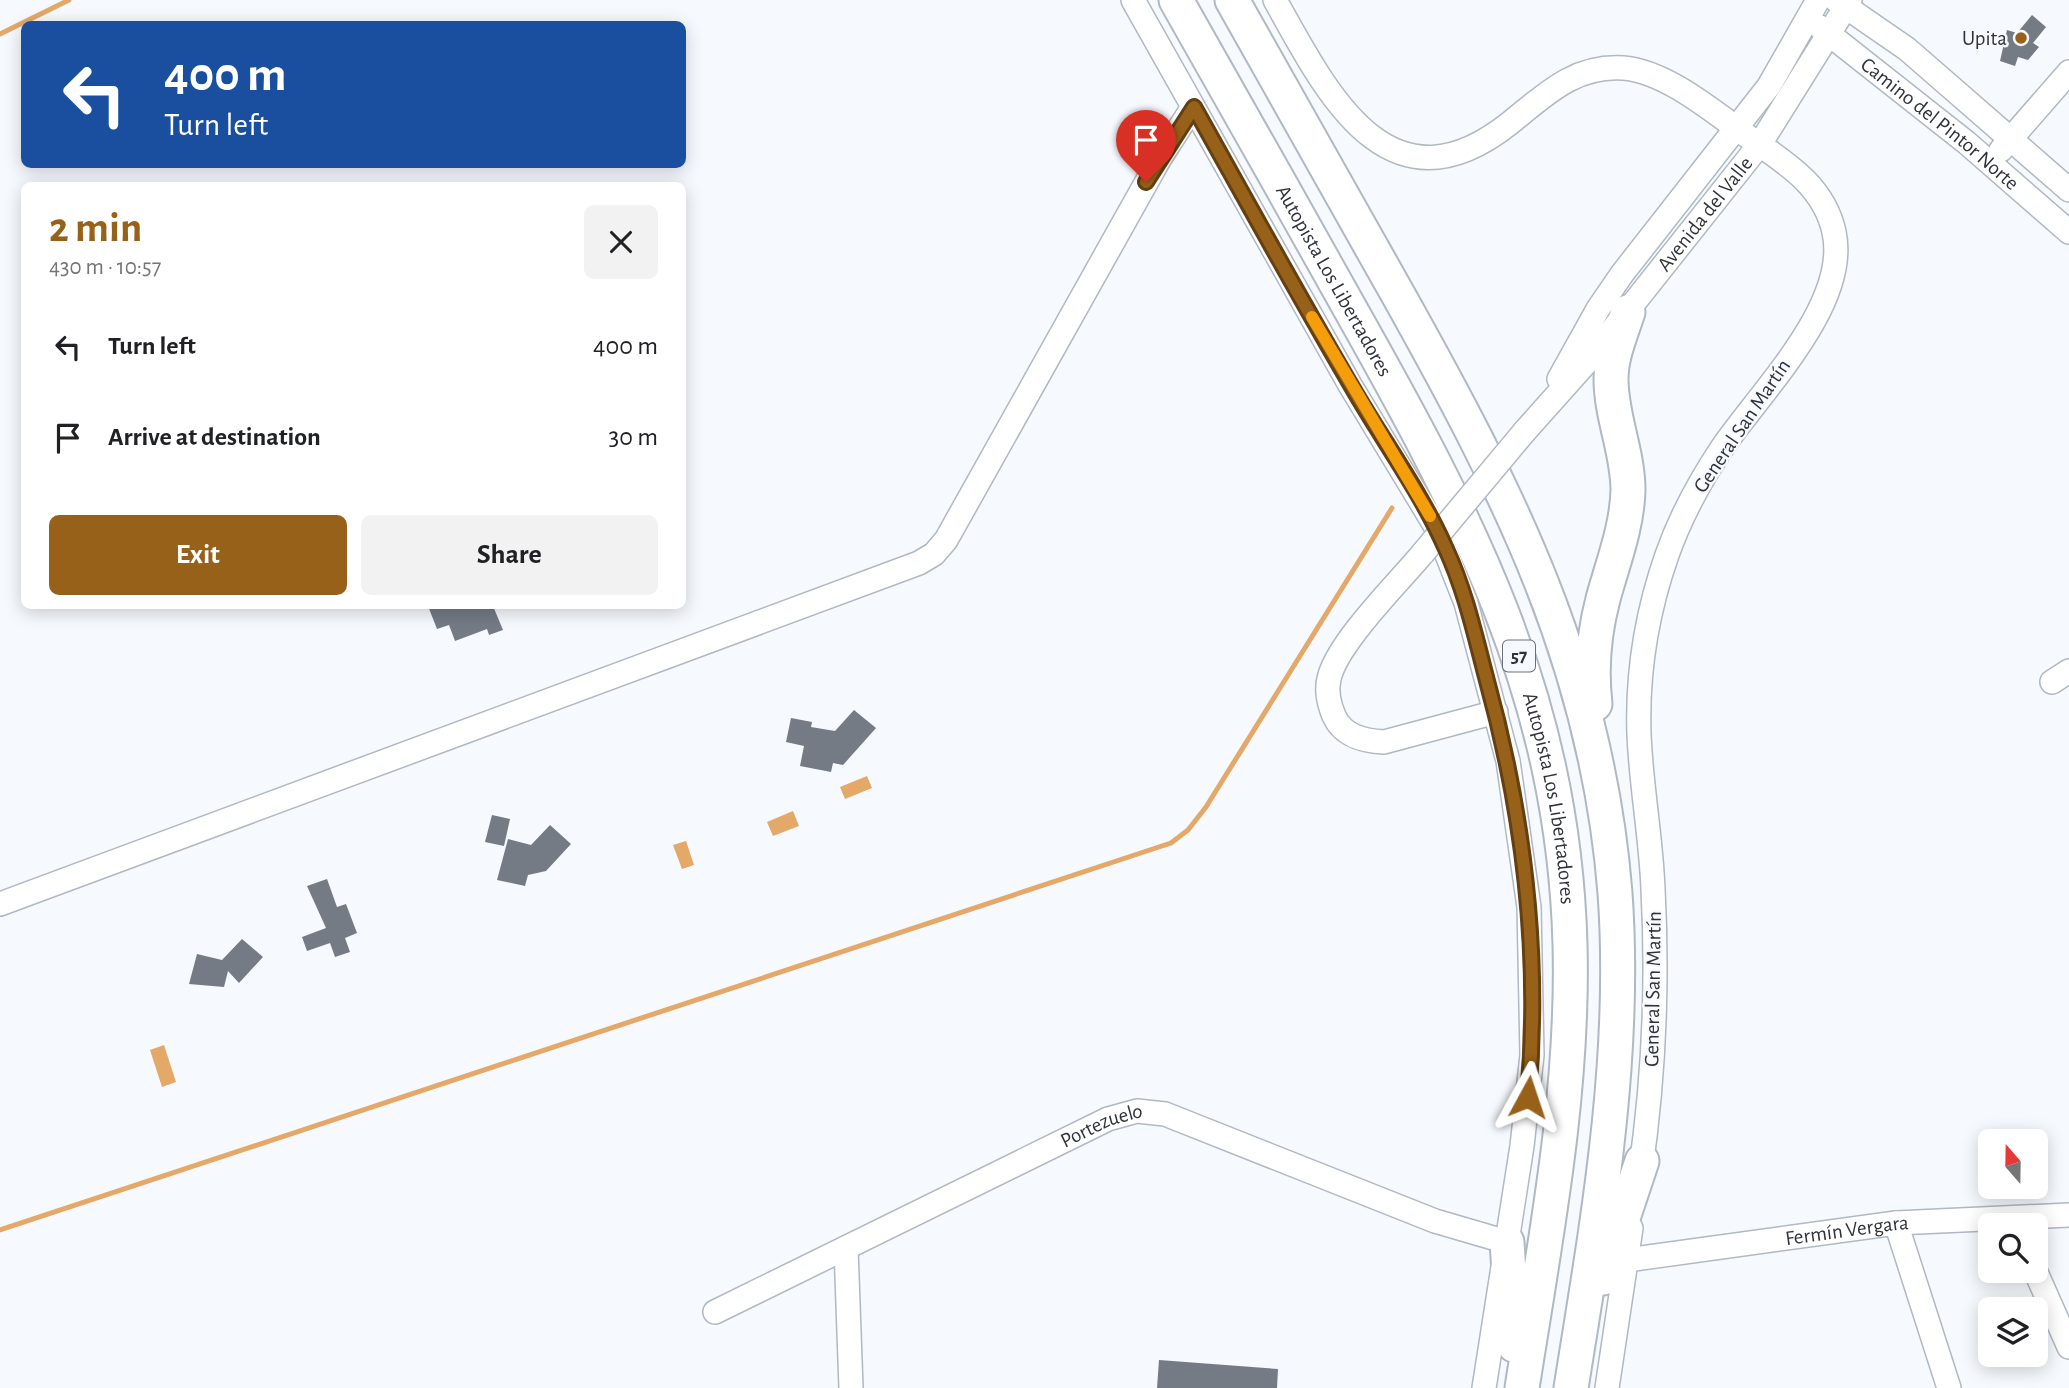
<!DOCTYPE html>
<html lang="en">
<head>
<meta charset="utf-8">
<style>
  :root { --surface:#fff; --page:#f2f2f2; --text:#202124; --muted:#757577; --accent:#98611a }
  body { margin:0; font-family:"Alegreya Sans",sans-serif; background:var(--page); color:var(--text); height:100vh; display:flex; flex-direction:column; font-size:26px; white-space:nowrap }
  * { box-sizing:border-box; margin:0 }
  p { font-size:23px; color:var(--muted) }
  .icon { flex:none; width:38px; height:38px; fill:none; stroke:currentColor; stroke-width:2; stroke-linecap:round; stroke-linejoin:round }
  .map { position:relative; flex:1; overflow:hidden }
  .panel { position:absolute; left:21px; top:182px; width:665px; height:427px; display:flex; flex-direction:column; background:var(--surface); border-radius:10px; box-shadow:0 4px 18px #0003 }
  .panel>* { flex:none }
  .top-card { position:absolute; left:21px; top:21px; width:665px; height:147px; border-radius:10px; box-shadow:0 4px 18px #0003; background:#1a4fa0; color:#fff; overflow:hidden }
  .needle { width:46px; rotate:340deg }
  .tools { position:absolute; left:1978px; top:1129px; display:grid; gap:14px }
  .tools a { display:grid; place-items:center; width:70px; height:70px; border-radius:10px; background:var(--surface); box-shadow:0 4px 18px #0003; font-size:35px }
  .pin { position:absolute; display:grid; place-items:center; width:60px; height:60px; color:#fff; margin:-72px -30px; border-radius:50% 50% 50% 0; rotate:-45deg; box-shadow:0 0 7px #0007 }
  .pin .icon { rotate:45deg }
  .me { position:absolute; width:77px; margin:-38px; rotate:5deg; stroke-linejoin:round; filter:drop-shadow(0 0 5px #0008) }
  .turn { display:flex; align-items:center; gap:24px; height:147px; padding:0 28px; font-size:32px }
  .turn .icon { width:91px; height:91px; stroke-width:2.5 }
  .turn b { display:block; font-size:49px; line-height:60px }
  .round { display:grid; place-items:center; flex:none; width:74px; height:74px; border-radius:10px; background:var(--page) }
  .summary { display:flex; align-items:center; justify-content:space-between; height:119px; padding:0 28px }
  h1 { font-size:42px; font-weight:600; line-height:52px; color:var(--accent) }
  .cta { display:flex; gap:14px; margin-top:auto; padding:14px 28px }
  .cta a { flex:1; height:80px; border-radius:10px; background:var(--accent); color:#fff; font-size:28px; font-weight:600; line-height:80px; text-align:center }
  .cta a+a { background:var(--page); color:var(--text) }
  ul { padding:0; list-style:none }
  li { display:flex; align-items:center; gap:21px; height:91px; padding:0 28px }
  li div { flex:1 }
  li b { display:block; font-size:26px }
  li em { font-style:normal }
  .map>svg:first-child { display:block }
  .water { fill:#e4a868 }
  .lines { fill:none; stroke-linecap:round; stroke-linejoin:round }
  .stream { stroke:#e4a868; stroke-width:5 }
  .building { fill:#747b85 }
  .minor-casing { stroke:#b0b8c3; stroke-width:26 }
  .highway-casing { stroke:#b0b8c3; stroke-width:37 }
  .minor { stroke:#fff; stroke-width:23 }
  .highway { stroke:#fff; stroke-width:33 }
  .minor-bridge-casing { stroke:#b0b8c3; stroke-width:26; stroke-linecap:butt }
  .minor-bridge { stroke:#fff; stroke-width:23 }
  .route-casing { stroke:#633f11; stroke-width:18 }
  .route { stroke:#98611a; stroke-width:12 }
  .slow { stroke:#f59e0b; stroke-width:12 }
  .poi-dot { fill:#98611a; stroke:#f6f9fe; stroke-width:2.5 }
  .labels { text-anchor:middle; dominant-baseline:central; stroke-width:5; stroke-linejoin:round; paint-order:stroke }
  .shield { fill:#f6f9fe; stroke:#6b6e73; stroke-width:2 }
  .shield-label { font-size:19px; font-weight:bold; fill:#2f3237 }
  .poi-label { font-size:21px; fill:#2f3237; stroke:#f6f9fe; text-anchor:end }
  .street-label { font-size:21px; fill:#2f3237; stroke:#f6f9fe }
</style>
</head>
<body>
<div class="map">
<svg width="2069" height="1388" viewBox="0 0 2069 1388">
  <rect width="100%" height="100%" fill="#f6f9fe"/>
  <path class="water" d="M867,776L872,788L845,799L840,787Z
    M793,811L799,826L773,836L767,822Z
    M686,841L694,865L682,869L673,845Z
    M164,1045L176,1082L162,1087L150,1050Z"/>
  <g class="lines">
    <path class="stream" d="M0,34L69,0
      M0,1230L1171,843L1188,830L1206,807L1392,508"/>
  </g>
  <path class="building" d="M2032,15L2046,27L2033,43L2039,47L2028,60L2018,57L2015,66L2000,61L2007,30L2017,33Z
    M428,606H493L503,630L489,635L487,629L455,641L449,625L437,629Z
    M854,710L876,728L843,765L833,763L831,772L800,766L804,746L786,742L791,718L812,722L811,727L835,731Z
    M492,815L510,819L504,846L485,842Z
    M550,825L571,844L546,871L528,875L525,886L497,880L508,839L531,845Z
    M327,879L337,907L346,904L357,933L345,938L350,952L335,957L330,943L307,951L302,937L326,928L307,886Z
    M242,939L263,957L239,983L228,971L224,987L189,984L197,954L222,960Z
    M1159,1360L1278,1369L1277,1388H1157Z"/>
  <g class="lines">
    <defs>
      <g id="minor">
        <path d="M1133,0L1350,385L1436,527L1466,603L1508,761L1529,907L1532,1055L1522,1146L1484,1388"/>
        <path d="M1275,0C1326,91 1388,220 1510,123C1545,95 1574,65 1623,68C1666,71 1715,113 1750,138C1786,163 1824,186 1834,232C1850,304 1761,391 1722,448C1700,481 1680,518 1667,555C1647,612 1637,674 1639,734C1641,786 1651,837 1653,889C1658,985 1654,1079 1640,1174"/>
        <path d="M1836,0L1907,49L2069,190"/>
        <path id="s1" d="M1820,27L1967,143L2069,232"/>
        <path d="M2001,150L2069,72"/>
        <path d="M1559,379L1598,309L1622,274L1769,86L1818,0"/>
        <path id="s2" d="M1525,431L1591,357L1760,144L1850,0"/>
        <path d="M1423,553C1399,582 1336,644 1329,679C1326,691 1329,704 1334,716C1343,736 1363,741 1384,742L1496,712"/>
        <path d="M2052,682L2069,671"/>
        <path d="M0,904L919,563L934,554L946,540L1160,158L1193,107"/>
        <path d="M1896,1223L1949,1388"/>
        <path d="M846,1248L851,1388"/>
        <path id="s3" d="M1627,1260L1896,1223L2069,1215"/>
        <path d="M2035,1270L2069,1347"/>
        <path id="s4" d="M715,1312L1108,1119L1137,1111L1165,1114L1435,1221L1507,1242"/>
        <path d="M1607,1388L1631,1228"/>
      </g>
      <g id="highway">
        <path id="s5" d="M1176,0C1234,102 1291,203 1348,305C1467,516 1563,695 1570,944C1574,1094 1545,1241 1522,1388"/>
        <path d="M1232,0C1288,99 1344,198 1400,298C1509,493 1597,665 1615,893C1627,1059 1597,1225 1571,1388"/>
        <path d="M1595,704C1591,669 1594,633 1603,599C1613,562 1627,528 1628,490C1628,452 1611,417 1611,379C1611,356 1621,334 1628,312"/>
        <path d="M1507,1242L1514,1345"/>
        <path d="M1603,1278L1642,1161"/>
      </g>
    </defs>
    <use href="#minor" class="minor-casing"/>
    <use href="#highway" class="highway-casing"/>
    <use href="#minor" class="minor"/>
    <use href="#highway" class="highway"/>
    <defs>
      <path id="minor-bridge" d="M1423,553L1525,431"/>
    </defs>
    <use href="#minor-bridge" class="minor-bridge-casing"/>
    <use href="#minor-bridge" class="minor-bridge"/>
  </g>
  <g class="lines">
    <defs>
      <path id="route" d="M1146,182L1194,107C1246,200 1298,295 1352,387C1383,441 1421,492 1446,549C1465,590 1475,635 1486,677C1524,815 1541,954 1528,1097"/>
    </defs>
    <use href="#route" class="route-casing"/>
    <use href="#route" class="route"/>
    <path class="slow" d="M1312,317L1430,516"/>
  </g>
  <circle class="poi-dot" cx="2021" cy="38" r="7"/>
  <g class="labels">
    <rect class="shield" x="1503" y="640.5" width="32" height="31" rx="5"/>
    <g class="shield-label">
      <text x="1519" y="656">57</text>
    </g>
    <g class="poi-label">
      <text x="2007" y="38">Upita</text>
    </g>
    <g class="street-label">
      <text stroke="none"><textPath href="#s1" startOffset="154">Camino del Pintor Norte</textPath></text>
      <text stroke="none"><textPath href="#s2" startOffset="282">Avenida del Valle</textPath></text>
      <text stroke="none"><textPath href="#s5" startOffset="322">Autopista Los Libertadores</textPath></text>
      <text transform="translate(1742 426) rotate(-56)">General San Martín</text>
      <text stroke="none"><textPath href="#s5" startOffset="887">Autopista Los Libertadores</textPath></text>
      <text transform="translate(1653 989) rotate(-89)">General San Martín</text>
      <text stroke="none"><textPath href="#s4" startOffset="430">Portezuelo</textPath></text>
      <text stroke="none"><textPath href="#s3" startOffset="222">Fermín Vergara</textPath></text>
    </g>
  </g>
</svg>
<div class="tools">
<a><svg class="needle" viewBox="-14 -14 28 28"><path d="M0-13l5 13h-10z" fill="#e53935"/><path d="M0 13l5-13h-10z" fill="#757577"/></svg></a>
<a><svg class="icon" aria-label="search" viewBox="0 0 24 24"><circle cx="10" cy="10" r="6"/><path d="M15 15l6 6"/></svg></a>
<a><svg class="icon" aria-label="layers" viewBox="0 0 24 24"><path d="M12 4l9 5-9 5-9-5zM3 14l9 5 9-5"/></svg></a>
</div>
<div class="pin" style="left:1146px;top:182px;background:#d93025"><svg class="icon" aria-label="arrive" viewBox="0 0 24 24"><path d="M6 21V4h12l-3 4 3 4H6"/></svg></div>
<svg class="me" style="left:1528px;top:1097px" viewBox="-20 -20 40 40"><path d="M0-17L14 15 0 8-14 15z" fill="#98611a" stroke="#fff" stroke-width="4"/></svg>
<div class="top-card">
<div class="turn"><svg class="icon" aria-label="left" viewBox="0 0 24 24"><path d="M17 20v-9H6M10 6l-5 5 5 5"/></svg><div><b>400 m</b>Turn left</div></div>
</div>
<section class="panel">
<div class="summary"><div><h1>2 min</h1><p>430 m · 10:57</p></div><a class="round"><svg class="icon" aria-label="close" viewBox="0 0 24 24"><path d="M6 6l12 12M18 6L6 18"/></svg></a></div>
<ul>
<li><svg class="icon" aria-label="left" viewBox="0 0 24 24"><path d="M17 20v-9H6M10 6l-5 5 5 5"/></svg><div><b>Turn left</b></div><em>400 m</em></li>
<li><svg class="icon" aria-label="arrive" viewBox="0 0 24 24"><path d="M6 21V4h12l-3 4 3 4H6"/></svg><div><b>Arrive at destination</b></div><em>30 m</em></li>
</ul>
<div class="cta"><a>Exit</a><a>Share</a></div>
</section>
</div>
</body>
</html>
